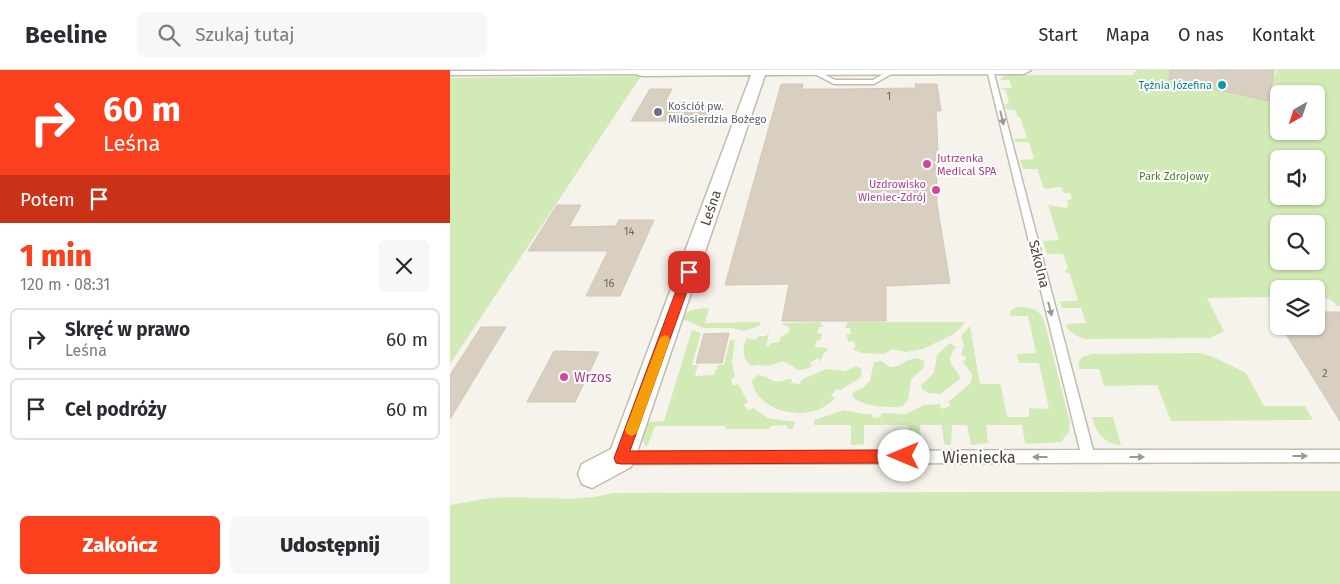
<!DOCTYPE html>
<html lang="pl">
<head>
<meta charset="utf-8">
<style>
  :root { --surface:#fff; --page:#f7f7f7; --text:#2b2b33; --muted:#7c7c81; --line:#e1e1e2; --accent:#fc3f1d }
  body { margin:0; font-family:"Fira Sans",sans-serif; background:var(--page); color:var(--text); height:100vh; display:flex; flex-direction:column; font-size:19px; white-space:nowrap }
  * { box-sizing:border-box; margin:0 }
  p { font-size:16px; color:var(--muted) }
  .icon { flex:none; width:28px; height:28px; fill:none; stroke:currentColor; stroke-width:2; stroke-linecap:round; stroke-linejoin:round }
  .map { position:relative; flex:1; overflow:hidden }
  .details { display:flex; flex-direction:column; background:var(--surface); width:450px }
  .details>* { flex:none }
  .top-card { background:#fc3f1d; color:#fff; overflow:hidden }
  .needle { width:32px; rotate:219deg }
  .buttons { position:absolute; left:820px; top:15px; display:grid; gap:10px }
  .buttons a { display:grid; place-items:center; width:55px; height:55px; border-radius:8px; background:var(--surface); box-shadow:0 1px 4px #0004; font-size:25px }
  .pin { position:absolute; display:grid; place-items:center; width:42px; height:42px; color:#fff; margin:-21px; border-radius:10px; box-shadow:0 2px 8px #0006 }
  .me { position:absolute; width:55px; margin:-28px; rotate:270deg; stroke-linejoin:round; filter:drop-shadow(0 0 4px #0008) }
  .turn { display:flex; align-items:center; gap:18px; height:105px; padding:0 20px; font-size:22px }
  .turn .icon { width:65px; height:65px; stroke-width:2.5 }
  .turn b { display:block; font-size:35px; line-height:42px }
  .then { display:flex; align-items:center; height:48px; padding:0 20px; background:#0003; gap:10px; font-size:19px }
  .round { display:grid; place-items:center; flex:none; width:52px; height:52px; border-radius:8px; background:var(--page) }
  .overview { display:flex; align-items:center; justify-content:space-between; height:85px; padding:0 20px }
  h1 { font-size:30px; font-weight:800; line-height:38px; color:var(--accent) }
  .action { display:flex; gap:10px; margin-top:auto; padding:10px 20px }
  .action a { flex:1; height:58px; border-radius:8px; background:var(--accent); color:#fff; font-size:20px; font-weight:800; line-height:58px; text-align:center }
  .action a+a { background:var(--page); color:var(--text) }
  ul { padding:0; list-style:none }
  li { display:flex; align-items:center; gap:15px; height:62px; margin:0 10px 8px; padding:0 10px; border:2px solid var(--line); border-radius:8px }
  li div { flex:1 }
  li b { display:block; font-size:19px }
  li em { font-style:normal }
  header { display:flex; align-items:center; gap:30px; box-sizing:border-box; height:70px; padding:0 25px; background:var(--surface); border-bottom:1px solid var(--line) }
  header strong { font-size:24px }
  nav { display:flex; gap:28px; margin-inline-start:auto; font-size:18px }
  .search { width:350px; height:45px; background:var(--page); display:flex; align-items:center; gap:12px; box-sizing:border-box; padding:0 18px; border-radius:8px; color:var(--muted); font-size:19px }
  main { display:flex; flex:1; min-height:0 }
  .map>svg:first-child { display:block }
  .green { fill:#d2eab5; fill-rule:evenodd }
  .building { fill:#d8cfc1; stroke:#d3c7b4 }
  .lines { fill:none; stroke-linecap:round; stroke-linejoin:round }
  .service-casing { stroke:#c2bbae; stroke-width:3 }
  .minor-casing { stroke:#c2bbae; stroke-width:3 }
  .service { fill:#fff; fill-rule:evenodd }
  .minor { fill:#fff; fill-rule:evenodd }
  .oneway { fill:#9c9892 }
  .route { fill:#fc3f1d; stroke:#a42913 }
  .slow { fill:#f59e0b }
  .culture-dot { fill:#0f9aa8; stroke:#fff; stroke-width:2 }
  .worship-dot { fill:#6b7280; stroke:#fff; stroke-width:2 }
  .hotel-dot { fill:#d1479c; stroke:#fff; stroke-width:2 }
  .labels { text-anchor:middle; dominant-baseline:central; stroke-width:4; stroke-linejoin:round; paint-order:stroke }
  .far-culture-label { font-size:11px; fill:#0d838f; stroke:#fff; text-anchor:end }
  .number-label { font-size:11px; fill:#6e675b }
  .far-worship-label { font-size:11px; fill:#5b616d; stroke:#fff; text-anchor:start }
  .far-hotel-label { font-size:11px; fill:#b23c85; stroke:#fff; text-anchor:start }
  .far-park-label { font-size:11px; fill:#4a7f2a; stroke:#fff }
  .street-label { font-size:14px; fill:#4b4439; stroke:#fff }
  .hotel-label { font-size:14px; fill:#b23c85; stroke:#fff; text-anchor:start }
  .near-street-label { font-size:16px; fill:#4b4439; stroke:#fff }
</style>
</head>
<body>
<header>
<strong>Beeline</strong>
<div class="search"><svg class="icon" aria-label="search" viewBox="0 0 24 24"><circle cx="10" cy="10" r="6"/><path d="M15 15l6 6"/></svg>Szukaj tutaj</div>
<nav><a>Start</a><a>Mapa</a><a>O nas</a><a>Kontakt</a></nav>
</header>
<main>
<section class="details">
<div class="top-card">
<div class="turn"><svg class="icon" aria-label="right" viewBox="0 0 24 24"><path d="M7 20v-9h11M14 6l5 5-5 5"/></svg><div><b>60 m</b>Leśna</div></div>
<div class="then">Potem<svg class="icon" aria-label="arrive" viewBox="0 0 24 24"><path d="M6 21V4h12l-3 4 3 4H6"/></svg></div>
</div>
<div class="overview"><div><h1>1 min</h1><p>120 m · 08:31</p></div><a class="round"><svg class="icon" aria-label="close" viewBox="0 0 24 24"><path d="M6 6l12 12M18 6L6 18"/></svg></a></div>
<ul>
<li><svg class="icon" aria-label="right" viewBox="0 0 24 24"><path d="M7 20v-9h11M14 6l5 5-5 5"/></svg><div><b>Skręć w prawo</b><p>Leśna</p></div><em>60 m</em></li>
<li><svg class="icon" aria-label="arrive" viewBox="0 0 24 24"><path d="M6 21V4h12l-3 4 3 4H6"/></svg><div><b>Cel podróży</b></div><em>60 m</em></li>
</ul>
<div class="action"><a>Zakończ</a><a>Udostępnij</a></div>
</section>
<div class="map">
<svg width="890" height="514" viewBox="0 0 890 514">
  <rect width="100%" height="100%" fill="#f6f3ec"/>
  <path class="green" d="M686,0H801L825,5L826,0H890V236H887C881,228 876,227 866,227V219H829V227L757,228L774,261L760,268L636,269L629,267L618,260L616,254L636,253L631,238H612L610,231H628L620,204L615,201L618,198L613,184H597L593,171L609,170L598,135L617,138L618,135L617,130L622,129L620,123H614L611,117L594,119L587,99H573L570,90L584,89L579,72H565L564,69L577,68L570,47H567L566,40L556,39L554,35L559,33L556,21L550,18H562L559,10H551V8L557,5H683ZM829,24H866V61H829ZM829,89H866V126H829ZM829,154H866V191H829Z
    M191,6L0,294V8Z
    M567,237C578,237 589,238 594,250L620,353L619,362L611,372L577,374L575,373L572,355H536L538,373L521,375L517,355H502L501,375H495L494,373L492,355H470L471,373L470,375L459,373L458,355H414V374L401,375V355H364V350L394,340L413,344H422L423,348L431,347V343L456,344L474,335L490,334L491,339L501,336L498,332L521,313L522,304L512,291L516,290L515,286L511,285L514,275L511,266L520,256L530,314H549L551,316L557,347H579V338L599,339L589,293H569L567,284L586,283L578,246H560L561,240Z
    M259,238L255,253L309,252L311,255L294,261L281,258H254L235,250L230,254C235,239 243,239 259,238Z
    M370,252L373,257H369L367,263L372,264L370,270L366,271L365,277L377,278V281L374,283L370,292L368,288L360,293L363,296C343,305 348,296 334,292C329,291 326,294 322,295C316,297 309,294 302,296C293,291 291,278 297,268L304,270L310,266H316L319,263L316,277L322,273L329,272L331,267L339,262V257L332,255L334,253Z
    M397,252H514L515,253L504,264L473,279L456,282L443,279L433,284L412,283L404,280L403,278L406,276L403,271L399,272L396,265L401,264L400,258H395Z
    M242,260L251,263L242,295H248L245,306L264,305L268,295H274L280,270H285L282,292L285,307L281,309L283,316L288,314L298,332L294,335L299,341L303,338L318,348L345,352L343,359H338L336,355L320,356L319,359H276L275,356H205L198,375L195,377L191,362L194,352L214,351Z
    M500,273L506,277C504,280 500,285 500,289C500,297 509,301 510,309L490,324L478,323L472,319L471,315L484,303L487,285Z
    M749,283L763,287L796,303L814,336H855L863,350L721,351L707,315L654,316L649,299H629V291L632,287L642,284Z
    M468,288L474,291V297L461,310L458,330L453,336C442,339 412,336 404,328L402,323L414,317L420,311L424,292L432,291C445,306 453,288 468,288Z
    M406,296L412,299L410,308L390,320L386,319L381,326L385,328C365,353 308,346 302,311L308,305C316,306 318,309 324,311C330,313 336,309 342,309L341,313L350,314L351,310L376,299L395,301Z
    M642,347H663L671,375C654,374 646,363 642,347Z
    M890,421V514H0V435C14,433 28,429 42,428C82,425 124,434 163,423Z"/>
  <path class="building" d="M720,0H824L819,31L719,9Z
    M331,14H353L352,19H395L466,18L465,14H487L491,41H486L488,80H486L487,134L500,213L436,216V251H332L339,214L275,215Z
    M200,19H222L215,32L260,34V51H181Z
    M107,135H131L119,157L166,156L169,150H204L170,226H136L158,181H78Z
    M866,242H890V351L831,256H866Z
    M31,257H56L0,349V305Z
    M279,263L272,293H246L254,264Z
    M104,281L149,282L125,332H77Z"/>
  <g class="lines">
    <defs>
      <path id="service" d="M360,0H366L385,10H423L440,0H448L424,14H384L361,2Z
        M537,0H543L643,380H890V392L171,394L166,393L164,388L166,383L171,382L630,380Z
        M0,1L193,0L196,2L193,4L0,5Z"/>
      <path id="minor" d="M188,0H581L574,4L315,5L185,388L181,397L142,418L132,414L128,404L132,394L161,379L301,5L193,6L188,5L186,2Z"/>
    </defs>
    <use href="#service" class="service-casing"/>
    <use href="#minor" class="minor-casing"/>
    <use href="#service" class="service"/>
    <use href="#minor" class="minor"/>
  </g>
  <defs><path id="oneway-solid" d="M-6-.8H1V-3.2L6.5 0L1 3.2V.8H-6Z" transform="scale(1.25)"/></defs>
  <g class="oneway">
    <use href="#oneway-solid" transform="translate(552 48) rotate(76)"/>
    <use href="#oneway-solid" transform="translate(600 239) rotate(76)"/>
    <use href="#oneway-solid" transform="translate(850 386)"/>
    <use href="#oneway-solid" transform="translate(590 387) rotate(-180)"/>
    <use href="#oneway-solid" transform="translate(687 387)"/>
  </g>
  <path class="route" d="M239,198L244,202L180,381L454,380L459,382L461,386L459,391L454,393L171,394L166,393L164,388L233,202Z"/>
  <path class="slow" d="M215,265L219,267L220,270L188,360L186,364L181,366L177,364L175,360L209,270L211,267Z"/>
  <circle class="culture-dot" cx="772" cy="15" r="5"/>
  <circle class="worship-dot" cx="208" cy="42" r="5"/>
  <g class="hotel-dot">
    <circle cx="477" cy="94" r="5"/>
    <circle cx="486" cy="120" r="5"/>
    <circle cx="114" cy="307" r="5"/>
  </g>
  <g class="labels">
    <g class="far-culture-label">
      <text x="762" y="15">Tężnia Józefina</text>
    </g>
    <g class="number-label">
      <text x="439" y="26">1</text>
      <text x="179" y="161">14</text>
      <text x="159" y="213">16</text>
      <text x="875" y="303">2</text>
    </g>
    <g class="far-worship-label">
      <text x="218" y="36">Kościół pw.<tspan x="218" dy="13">Miłosierdzia Bożego</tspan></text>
    </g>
    <g class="far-hotel-label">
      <text x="487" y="88">Jutrzenka<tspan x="487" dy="13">Medical SPA</tspan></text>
      <text x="476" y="114" text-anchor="end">Uzdrowisko<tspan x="476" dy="13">Wieniec-Zdrój</tspan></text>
    </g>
    <g class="far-park-label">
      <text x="724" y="106">Park Zdrojowy</text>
    </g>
    <g class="street-label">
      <text transform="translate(261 138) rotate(-71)">Leśna</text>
      <text transform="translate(589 194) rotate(76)">Szkolna</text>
    </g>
    <g class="hotel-label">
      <text x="124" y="307">Wrzos</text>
    </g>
    <g class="near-street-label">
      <text x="529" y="387">Wieniecka</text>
    </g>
  </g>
</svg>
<div class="buttons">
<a><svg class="needle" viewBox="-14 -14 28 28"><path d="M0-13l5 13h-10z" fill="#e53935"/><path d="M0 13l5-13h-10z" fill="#7c7c81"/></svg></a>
<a><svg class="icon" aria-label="sound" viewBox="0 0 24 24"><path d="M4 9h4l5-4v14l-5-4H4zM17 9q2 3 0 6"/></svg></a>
<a><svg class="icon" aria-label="search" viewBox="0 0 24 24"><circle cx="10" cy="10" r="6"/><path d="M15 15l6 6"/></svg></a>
<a><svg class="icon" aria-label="layers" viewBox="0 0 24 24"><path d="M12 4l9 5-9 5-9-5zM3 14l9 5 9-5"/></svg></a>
</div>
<div class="pin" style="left:239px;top:202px;background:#d93025"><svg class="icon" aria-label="arrive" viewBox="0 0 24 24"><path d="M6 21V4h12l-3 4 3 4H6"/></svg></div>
<svg class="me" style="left:454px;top:386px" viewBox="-20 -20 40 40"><circle r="19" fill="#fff"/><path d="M0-13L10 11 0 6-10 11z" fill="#fc3f1d"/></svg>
</div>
</main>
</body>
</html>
